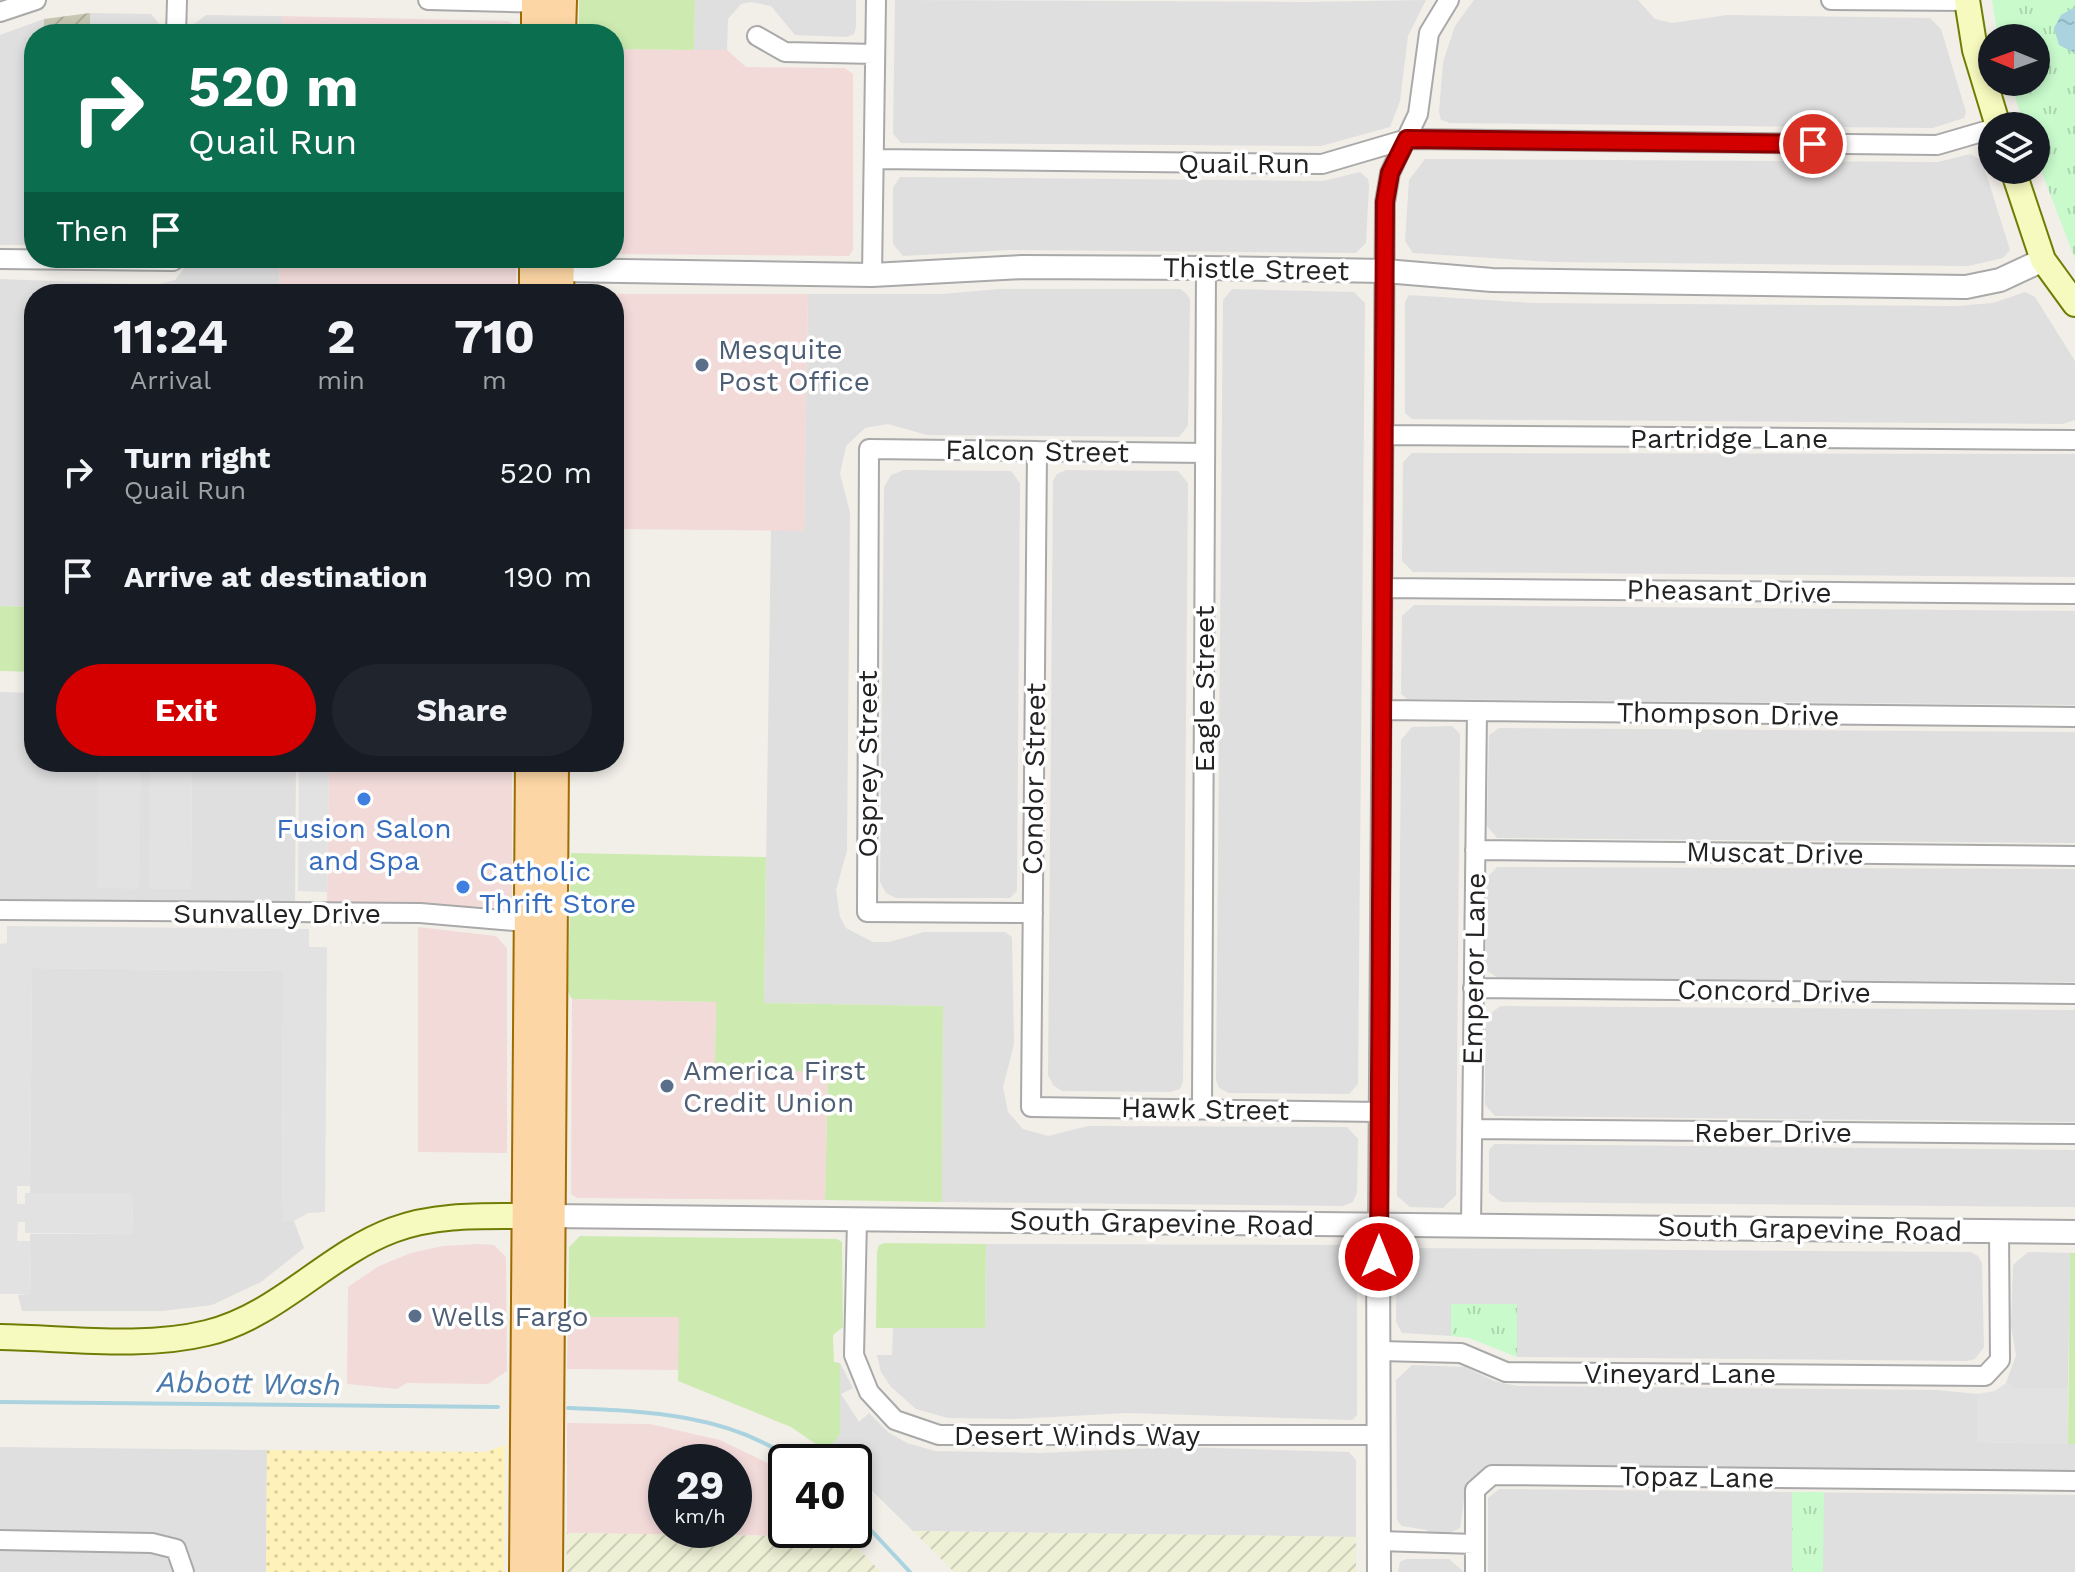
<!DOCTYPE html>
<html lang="en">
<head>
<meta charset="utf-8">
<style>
  :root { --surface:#171b24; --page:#20242c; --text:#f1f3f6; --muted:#9ea1a6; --accent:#d40000 }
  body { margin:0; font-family:"Work Sans",sans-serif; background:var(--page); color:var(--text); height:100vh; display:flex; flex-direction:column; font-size:30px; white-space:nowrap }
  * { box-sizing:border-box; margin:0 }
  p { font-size:26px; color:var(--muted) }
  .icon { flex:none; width:44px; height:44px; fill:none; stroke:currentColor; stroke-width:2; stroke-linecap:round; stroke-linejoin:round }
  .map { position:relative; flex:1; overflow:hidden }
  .drawer { position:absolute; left:24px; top:284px; width:600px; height:488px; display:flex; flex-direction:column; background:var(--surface); border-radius:32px; box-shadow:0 4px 12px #0003 }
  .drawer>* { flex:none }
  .banner { position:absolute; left:24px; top:24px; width:600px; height:244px; border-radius:32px; box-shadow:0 4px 12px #0003; background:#0b6e4f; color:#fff; overflow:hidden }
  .needle { width:52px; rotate:271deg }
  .controls { position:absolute; left:1978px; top:24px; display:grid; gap:16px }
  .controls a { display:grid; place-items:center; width:72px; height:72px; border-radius:50%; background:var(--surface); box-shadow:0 4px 12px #0003; font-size:40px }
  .speed { position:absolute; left:648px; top:1444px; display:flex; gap:16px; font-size:40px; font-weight:700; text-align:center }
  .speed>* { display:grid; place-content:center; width:104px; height:104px; border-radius:50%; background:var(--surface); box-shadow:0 4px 12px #0003; line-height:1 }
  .speed small { font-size:20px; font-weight:400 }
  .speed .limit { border:4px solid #111; border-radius:12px; background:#fff; color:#111 }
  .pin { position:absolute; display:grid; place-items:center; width:68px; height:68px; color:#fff; margin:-34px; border:4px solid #fff; border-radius:50%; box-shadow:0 2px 8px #0007 }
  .me { position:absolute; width:88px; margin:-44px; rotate:0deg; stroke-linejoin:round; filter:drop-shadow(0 0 6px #0008) }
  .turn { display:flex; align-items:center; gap:28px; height:168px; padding:0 32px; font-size:36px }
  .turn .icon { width:104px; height:104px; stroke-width:2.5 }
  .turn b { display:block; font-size:56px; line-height:68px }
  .then { display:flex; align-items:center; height:76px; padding:0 32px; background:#0003; gap:16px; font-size:30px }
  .eta { display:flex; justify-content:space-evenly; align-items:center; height:136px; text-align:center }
  .eta b { font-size:48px; font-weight:700; line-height:56px }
  .action { display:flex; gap:16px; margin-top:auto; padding:16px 32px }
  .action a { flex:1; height:92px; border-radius:48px; background:var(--accent); color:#fff; font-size:32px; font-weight:700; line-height:92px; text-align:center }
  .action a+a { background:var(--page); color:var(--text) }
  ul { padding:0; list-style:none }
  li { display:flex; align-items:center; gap:24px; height:104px; padding:0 32px }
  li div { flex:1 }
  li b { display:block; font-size:30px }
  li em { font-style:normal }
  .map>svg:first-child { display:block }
  .residential { fill:#e0dfdf }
  .commercial { fill:#f2dad9; fill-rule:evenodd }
  .construction { fill:url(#construction-furrows) }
  .farmland { fill:url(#farmland-furrows) }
  .grass { fill:#cdebb0 }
  .sand { fill:url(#sand-dots) }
  .park { fill:url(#park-tufts) }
  .parking { fill:#e2e2e2 }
  .water { fill:url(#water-ripples) }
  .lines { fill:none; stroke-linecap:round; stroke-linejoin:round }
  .stream { stroke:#aad3df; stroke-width:4 }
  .minor-casing { stroke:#a9a9a9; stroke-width:22 }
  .tertiary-casing { stroke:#a9a9a9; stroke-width:26 }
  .secondary-casing { stroke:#707d05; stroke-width:28 }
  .primary-casing { stroke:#a06b00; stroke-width:32 }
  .minor { stroke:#fff; stroke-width:18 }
  .tertiary { stroke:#fff; stroke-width:22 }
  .secondary { stroke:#f7fabf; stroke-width:24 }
  .primary { stroke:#fcd6a4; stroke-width:28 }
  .route-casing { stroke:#8a0000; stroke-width:20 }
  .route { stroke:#d40000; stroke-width:14 }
  .service-dot { fill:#5c6f8a; stroke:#fff; stroke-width:3 }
  .shop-dot { fill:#3f7fe0; stroke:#fff; stroke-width:3 }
  .labels { text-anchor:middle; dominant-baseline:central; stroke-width:7; stroke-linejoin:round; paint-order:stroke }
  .street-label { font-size:28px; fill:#222; stroke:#fff }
  .service-label { font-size:28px; fill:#4e5e75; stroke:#fff; text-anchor:start }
  .shop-label { font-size:28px; fill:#366cbe; stroke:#fff }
  .water-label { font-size:30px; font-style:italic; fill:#4a7aab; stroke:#fff }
</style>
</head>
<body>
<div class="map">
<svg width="2075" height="1572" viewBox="0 0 2075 1572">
  <defs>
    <pattern id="construction-furrows" width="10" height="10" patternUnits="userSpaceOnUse" patternTransform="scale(2)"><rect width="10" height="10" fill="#c7c7b4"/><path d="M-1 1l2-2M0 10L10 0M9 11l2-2" fill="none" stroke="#abab9a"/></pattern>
    <pattern id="farmland-furrows" width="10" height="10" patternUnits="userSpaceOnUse" patternTransform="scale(2)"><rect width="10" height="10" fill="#eef0d5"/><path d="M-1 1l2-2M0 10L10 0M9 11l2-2" fill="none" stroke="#ccceb7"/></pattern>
    <pattern id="sand-dots" width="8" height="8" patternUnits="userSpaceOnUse" patternTransform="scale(2)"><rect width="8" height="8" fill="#fff1ba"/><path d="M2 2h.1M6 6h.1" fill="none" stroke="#dacea0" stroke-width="1.8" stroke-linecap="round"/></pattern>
    <pattern id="park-tufts" width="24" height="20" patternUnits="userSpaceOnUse" patternTransform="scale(2)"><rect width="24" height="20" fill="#c8facc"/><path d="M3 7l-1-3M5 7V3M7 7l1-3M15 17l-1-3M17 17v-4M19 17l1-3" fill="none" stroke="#acd6af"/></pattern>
    <pattern id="water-ripples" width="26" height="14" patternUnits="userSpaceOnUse" patternTransform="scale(2)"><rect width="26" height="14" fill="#aad3df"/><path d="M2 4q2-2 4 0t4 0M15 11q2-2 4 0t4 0" fill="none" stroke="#92b5bf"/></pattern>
  </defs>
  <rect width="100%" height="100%" fill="#f2efe9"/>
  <path class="residential" d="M695,0H856V27L854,34L847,37L795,35L771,6L751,2L741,4L728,19L727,50H694Z
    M895,0L1305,2L1426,0L1408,36L1400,101L1390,127L1321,146L901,143L893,134Z
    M1474,0H1638L1655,19L1672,23L1727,15L1930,18L1941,29L1966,112L1964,118L1933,128L1450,123L1441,120L1439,112L1443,62L1455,26Z
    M90,13L151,14L159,24V34H90Z
    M206,15L282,16V34H193V25Z
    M44,19V34H34V245H0V35Z
    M1970,154L1982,160L2010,250L2003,258L1968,266L1552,262L1413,253L1405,241L1409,180L1425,159L1938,162Z
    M1360,172L1368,179L1369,186L1366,243L1356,253L1010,250L903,256L893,244V188L900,177L1323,181Z
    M192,258H280L279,294H34V607L0,606V279L155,285L175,280Z
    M999,289H1180L1187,294L1190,300L1188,426L1179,437L927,435L888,424L865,428L846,446L840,474L850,512L847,851L836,890L840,917L846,928L873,942H889L924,932H1005L1012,937L1014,1044L1003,1087L1008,1112L1023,1129L1048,1136L1088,1126L1347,1127L1358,1139L1357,1192L1353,1202L1342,1206L942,1202L943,1006L764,1003L771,530H804L808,294H942Z
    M1232,289L1354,292L1365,303L1358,1084L1349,1094L1229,1093L1219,1088L1216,1080L1223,300Z
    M2025,292L2035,297L2075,361V420L2063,424L1412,419L1405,413V302L1409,295L1533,303L1956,306L1993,303Z
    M1412,453L2075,454V577L1413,572L1402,561L1403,462Z
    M904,470L1011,471L1020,483L1017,891L1010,898H896L886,893L880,882L884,487L891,475Z
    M1066,470L1178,471L1188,483L1183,1081L1180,1089L1171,1092L1062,1091L1053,1085L1048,1075L1053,481L1057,474Z
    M1414,605L2075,611V705L1407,699L1401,694L1402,616Z
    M0,692L34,693V762H98V888H139L140,764H151L150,888L191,889L192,762H296L295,905L0,901Z
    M1452,726L1460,734L1456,1195L1443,1208L1410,1207L1397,1196L1401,740L1412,727Z
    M1499,728L2075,732V843L1497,838L1487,826L1489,735Z
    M1497,867L2075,869V982L1498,978L1486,970V879Z
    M32,968L283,971L282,1220L294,1221L304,1248L261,1282L212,1305L162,1311H22L18,1295L31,1294L30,1234H133L132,1193H30Z
    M1500,1006L2075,1010V1122L1495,1116L1485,1105V1018Z
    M1494,1144L2075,1150V1207L1501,1202L1489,1193V1150Z
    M986,1244L1343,1245L1354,1251L1357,1257V1415L1352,1420L1125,1413L1014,1419L948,1418L916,1409L891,1387L881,1372L877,1355H892L893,1327L985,1328Z
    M1406,1248L1971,1252L1978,1256L1982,1263L1984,1347L1975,1359L1967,1361L1517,1357V1304H1452L1451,1336L1402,1333L1396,1322L1397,1258Z
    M2028,1252L2070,1253L2068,1388H2013L2006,1383L2016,1355L2011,1326L2013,1265Z
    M840,1363L853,1388L841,1394L859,1422L869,1413L888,1432L907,1443L935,1451L1039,1453L1179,1447L1349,1452L1356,1460V1537L913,1531L854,1473V1462H840L826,1451L840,1435Z
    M1412,1365L1465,1367L1494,1381L1517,1386L1937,1390L1977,1394V1442L2075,1444V1472L1486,1470L1472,1480L1465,1493L1460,1528L1450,1533H1427V1530L1402,1526L1397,1520L1396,1380Z
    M0,1447L267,1450L266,1572H0Z
    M1499,1489L2075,1495V1572H1488V1498Z
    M1406,1559H1449L1464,1572H1398L1400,1562Z"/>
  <path class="commercial" d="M282,16L508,21L515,25L518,34H282Z
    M614,49L727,50L746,67L845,68L853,74V250L849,256L614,254Z
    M280,258H516V294H279Z
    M582,294H808L804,531L614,529V294Z
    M329,762H512V904L508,907L327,905Z
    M418,927L496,936L507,948V1153L418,1152Z
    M572,999L716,1002L715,1069L828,1071L825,1200L577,1198L571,1194Z
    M478,1244L494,1245L506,1257L507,1371L488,1384L407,1383L397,1389L347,1384L348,1287L379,1266L411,1253L443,1246Z
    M568,1317H679V1370L567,1369Z
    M567,1423L650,1424L720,1440L786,1472V1530L855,1531L847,1537L567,1533ZM666,1462H734V1530H666Z"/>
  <path class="construction" d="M90,13V34H44V19Z"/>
  <path class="farmland" d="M913,1531L1356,1537V1572H954Z
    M567,1533L847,1537L881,1572H566Z"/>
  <path class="grass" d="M579,0H695L694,50L614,49V34H579Z
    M0,606L34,607V672L0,671Z
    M571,853L766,857L764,1003L943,1006L942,1202L825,1200L828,1072L715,1069L716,1002L572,999L568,992Z
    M580,1236L837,1239L842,1242L843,1327L833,1335L834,1362L840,1363V1435L826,1451L791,1427L678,1381L679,1317H568L569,1247Z
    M885,1243L986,1244L985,1328H876L877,1252L879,1245Z
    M2070,1253H2075V1444H2068Z"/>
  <path class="sand" d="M505,1445L504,1572H266L267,1450L485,1452Z"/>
  <path class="park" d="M1992,0H2075V259L2036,157V126H2025L2010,82H2036V38H1998Z
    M1451,1304H1517V1357L1469,1338L1451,1336Z
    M1792,1492H1824L1823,1572H1792Z"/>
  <path class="parking" d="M98,762H192L191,889H149L151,765L141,764L139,889L97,888Z
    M299,762H329L327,892L298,891Z
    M7,926L309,929V947H327L325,1212L308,1213L294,1221L282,1220L283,971L32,968L30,1186H17V1204H25V1193H132L133,1234L25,1233V1222H18L17,1241H30L31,1294H0V944L7,943Z
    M2006,1383L2013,1388H2068V1444L1977,1442V1394L1995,1391Z"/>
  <path class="water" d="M2075,7V53L2059,45L2054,28L2061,15Z"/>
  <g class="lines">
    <path class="stream" d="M0,1402L498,1407
      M568,1408C644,1411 731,1414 795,1462
      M854,1512L910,1572"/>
    <defs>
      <path id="minor" d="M428,0L546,3
        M1831,0L1967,1
        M0,12L36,0
        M176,34L177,0
        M757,36L785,52L875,54
        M874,159L1322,164L1407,139L1937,145L1992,129
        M0,259L173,261V258
        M872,275L876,0
        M1384,435L2075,440
        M1037,451L1031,1107L1379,1112
        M1383,588L2075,594
        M1382,710L2075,717
        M1475,850L2075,856
        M0,910L420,913L538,923
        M1033,913L867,912L869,449L1205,453
        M1473,988L2075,994
        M1202,1109L1206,268
        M1472,1129L2075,1134
        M857,1220L854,1355L869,1392L895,1420L939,1435H1379
        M1378,1225L1385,202L1390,173L1418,114L1429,33L1449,0
        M1471,1226L1477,711
        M1379,1351L1461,1353L1506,1372L1985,1376L2000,1360L1999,1231
        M0,1540L152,1543L176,1549L184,1572
        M1379,1541L1475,1544V1490L1492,1475L2075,1481
        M1475,1572V1544"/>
      <path id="tertiary" d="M560,270L872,275L1023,267L1206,268L1385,271L1492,280L1966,287L2000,280L2043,260
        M549,1216L2075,1232
        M1378,1225L1379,1572"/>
      <path id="secondary" d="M1967,0L1975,50L1998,126
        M2013,170L2043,260L2075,304
        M0,1337C67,1338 142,1349 207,1333C278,1316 326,1255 393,1230C441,1212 494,1217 544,1216"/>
      <path id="primary" d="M536,34V0
        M561,34L562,0
        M534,294V258
        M559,294L560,258
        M524,1572L530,762
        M548,1572L554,762"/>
    </defs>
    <use href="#minor" class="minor-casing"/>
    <use href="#tertiary" class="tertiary-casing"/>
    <use href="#secondary" class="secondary-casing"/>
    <use href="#primary" class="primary-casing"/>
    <use href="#minor" class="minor"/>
    <use href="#tertiary" class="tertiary"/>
    <use href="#secondary" class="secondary"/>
    <use href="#primary" class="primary"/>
  </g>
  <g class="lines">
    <defs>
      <path id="route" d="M1379,1257L1385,202L1390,173L1407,139L1813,144"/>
    </defs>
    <use href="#route" class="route-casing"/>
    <use href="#route" class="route"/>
  </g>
  <g class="service-dot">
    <circle cx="702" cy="365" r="8"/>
    <circle cx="667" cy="1086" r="8"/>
    <circle cx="415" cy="1316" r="8"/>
  </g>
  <g class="shop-dot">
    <circle cx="364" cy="799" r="8"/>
    <circle cx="463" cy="887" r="8"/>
  </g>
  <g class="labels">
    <g class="street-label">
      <text x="1244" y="163">Quail Run</text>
      <text transform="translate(1256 269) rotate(1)">Thistle Street</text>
      <text x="1729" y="438">Partridge Lane</text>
      <text transform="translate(1037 451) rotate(1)">Falcon Street</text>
      <text transform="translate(1729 591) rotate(1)">Pheasant Drive</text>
      <text transform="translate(1204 689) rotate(-90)">Eagle Street</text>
      <text transform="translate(1728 714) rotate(1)">Thompson Drive</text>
      <text transform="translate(867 764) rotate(-90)">Osprey Street</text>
      <text transform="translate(1034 779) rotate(-89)">Condor Street</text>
      <text transform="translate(1775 853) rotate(1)">Muscat Drive</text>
      <text x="277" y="913">Sunvalley Drive</text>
      <text transform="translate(1474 969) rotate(-89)">Emperor Lane</text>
      <text transform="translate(1774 991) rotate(1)">Concord Drive</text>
      <text transform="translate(1205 1109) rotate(1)">Hawk Street</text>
      <text x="1773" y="1132">Reber Drive</text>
      <text transform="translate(1162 1223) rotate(1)">South Grapevine Road</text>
      <text transform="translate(1810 1229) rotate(1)">South Grapevine Road</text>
      <text x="1680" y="1373">Vineyard Lane</text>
      <text x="1077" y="1435">Desert Winds Way</text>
      <text transform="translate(1697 1477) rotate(1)">Topaz Lane</text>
    </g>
    <g class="service-label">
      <text x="718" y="349">Mesquite<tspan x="718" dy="32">Post Office</tspan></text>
      <text x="683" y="1070">America First<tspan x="683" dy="32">Credit Union</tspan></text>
      <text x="431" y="1316">Wells Fargo</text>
    </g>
    <g class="shop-label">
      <text x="364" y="828">Fusion Salon<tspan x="364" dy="32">and Spa</tspan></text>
      <text x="479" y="871" text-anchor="start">Catholic<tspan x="479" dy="32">Thrift Store</tspan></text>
    </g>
    <g class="water-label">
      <text transform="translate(249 1383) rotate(1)">Abbott Wash</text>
    </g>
  </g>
</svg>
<div class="controls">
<a><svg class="needle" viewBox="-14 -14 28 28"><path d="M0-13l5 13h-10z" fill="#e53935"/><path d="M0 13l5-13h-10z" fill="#9ea1a6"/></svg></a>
<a><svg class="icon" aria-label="layers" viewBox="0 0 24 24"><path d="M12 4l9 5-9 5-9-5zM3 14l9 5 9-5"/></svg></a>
</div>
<div class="speed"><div>29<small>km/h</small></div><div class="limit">40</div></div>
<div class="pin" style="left:1813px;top:144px;background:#d93025"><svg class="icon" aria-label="arrive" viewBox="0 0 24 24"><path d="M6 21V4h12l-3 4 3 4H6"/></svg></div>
<svg class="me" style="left:1379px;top:1257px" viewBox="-20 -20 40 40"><circle r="17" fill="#d40000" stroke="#fff" stroke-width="3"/><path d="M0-11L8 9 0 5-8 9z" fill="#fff"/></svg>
<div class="banner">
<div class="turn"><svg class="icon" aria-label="right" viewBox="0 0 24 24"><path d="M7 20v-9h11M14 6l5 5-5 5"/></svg><div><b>520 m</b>Quail Run</div></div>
<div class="then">Then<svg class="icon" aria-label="arrive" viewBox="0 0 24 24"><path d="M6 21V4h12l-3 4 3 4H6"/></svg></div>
</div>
<section class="drawer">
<div class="eta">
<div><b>11:24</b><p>Arrival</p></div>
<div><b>2</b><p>min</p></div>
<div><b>710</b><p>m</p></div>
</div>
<ul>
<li><svg class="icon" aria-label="right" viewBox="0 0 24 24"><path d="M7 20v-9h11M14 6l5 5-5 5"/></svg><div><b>Turn right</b><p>Quail Run</p></div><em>520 m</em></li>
<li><svg class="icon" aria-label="arrive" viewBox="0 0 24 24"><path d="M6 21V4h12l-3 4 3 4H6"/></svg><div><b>Arrive at destination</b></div><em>190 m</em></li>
</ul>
<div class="action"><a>Exit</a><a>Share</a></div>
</section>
</div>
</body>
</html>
